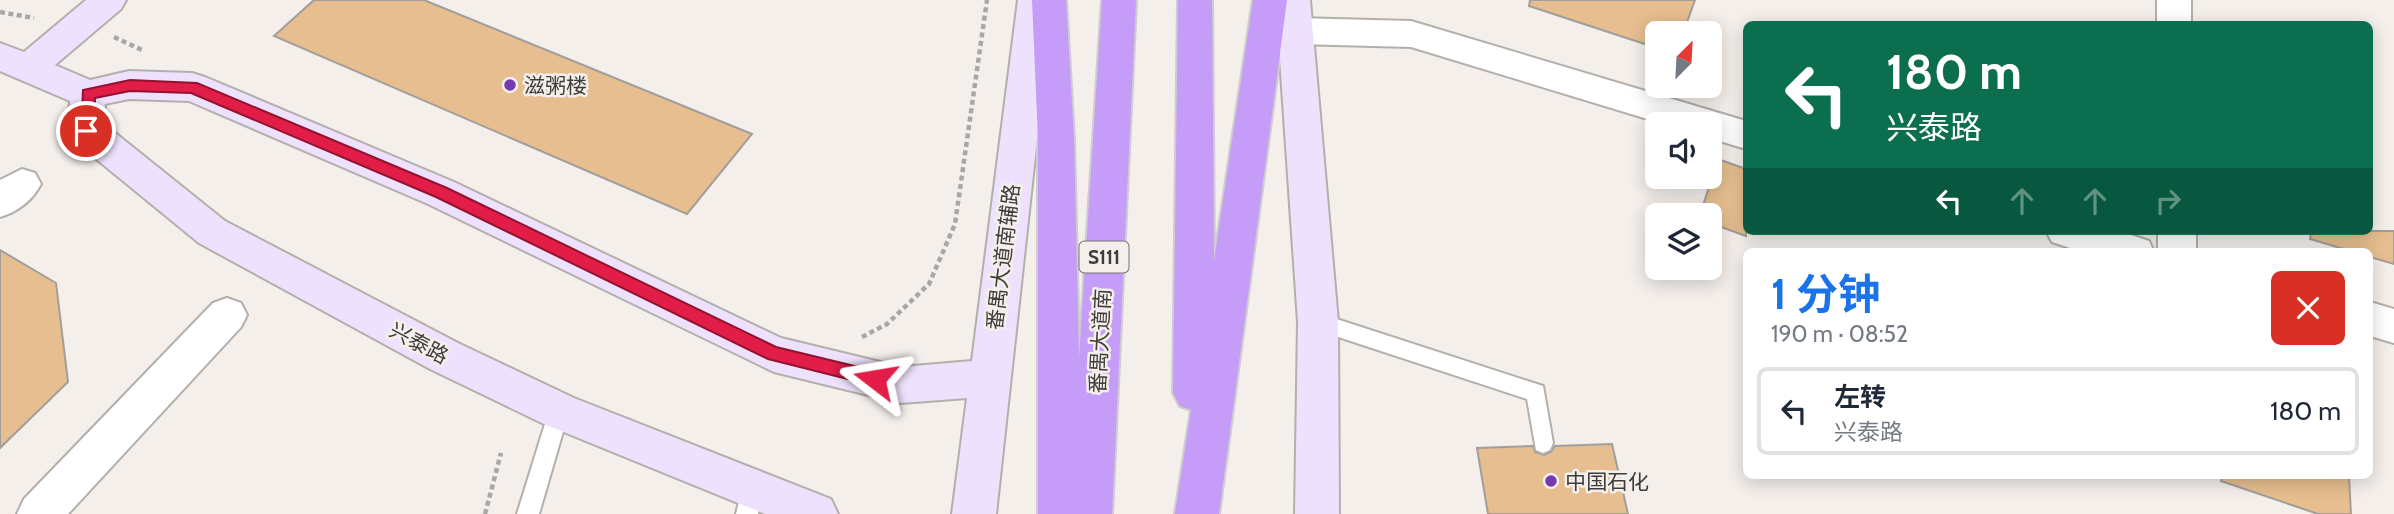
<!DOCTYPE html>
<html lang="zh">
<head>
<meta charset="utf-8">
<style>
  :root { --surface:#fff; --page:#f2f2f3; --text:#1f2937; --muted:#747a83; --line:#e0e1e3; --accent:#1a73e8 }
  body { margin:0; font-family:Cabin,"Noto Sans SC",sans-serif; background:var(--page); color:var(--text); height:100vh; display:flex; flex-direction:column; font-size:26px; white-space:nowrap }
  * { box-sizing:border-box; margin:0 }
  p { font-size:23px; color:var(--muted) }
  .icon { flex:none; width:38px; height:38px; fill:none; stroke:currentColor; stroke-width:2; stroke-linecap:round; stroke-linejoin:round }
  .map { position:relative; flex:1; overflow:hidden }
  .details { position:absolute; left:1743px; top:248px; width:630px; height:231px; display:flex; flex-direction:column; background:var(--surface); border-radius:10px; box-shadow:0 4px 18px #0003 }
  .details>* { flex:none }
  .guide { position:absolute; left:1743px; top:21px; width:630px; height:214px; border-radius:10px; box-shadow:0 4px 18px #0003; background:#0b6e4f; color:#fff; overflow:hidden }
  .needle { width:46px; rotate:24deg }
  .controls { position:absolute; left:1645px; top:21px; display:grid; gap:14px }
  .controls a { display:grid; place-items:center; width:77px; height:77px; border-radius:10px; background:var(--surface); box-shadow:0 4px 18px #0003; font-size:35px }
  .pin { position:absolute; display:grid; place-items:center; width:60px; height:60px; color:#fff; margin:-30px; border:4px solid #fff; border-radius:50%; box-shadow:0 2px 7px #0007 }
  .me { position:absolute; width:77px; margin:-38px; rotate:284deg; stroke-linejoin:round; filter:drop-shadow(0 0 5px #0008) }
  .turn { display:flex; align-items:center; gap:24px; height:147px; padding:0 28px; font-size:32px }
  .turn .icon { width:91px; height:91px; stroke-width:2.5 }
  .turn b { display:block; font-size:49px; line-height:60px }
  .lanes { display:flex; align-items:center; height:66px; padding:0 28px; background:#0003; justify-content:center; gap:35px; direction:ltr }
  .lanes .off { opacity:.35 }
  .round { display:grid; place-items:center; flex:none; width:74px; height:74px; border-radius:10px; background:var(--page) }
  .head { display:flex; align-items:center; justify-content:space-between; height:119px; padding:0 28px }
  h1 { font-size:42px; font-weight:700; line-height:52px; color:var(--accent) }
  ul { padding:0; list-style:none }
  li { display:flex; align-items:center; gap:21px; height:88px; margin:0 14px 10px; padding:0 14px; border:4px solid var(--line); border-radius:10px }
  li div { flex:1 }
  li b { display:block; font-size:26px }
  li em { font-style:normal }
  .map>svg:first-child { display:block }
  .building { fill:#e6be8f; stroke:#a29e9a; stroke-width:2 }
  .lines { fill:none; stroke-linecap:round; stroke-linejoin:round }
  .lane-casing { stroke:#b3afab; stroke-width:4 }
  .street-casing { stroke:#b3afab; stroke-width:4 }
  .secondary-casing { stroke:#b3afab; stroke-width:4 }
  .highway-casing { stroke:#cdcdcc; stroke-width:4 }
  .path { stroke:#aaa6a3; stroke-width:4.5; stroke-dasharray:5 3.5; stroke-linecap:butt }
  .lane { fill:#fff; fill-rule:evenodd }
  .street { fill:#fff; fill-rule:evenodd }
  .secondary { fill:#eee1fd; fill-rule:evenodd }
  .highway { fill:#c69cf9; fill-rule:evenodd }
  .route { fill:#e11d48; stroke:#92132f; stroke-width:2 }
  .poi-dot { fill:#763ab0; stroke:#f4efeb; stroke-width:2.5 }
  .labels { text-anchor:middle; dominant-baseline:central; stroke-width:5; stroke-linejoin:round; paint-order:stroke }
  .shield { fill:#f4efeb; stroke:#757270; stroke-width:2 }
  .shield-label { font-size:19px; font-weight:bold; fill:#3e3d3b }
  .poi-label { font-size:21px; fill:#3e3d3b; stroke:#f4efeb; text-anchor:start }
  .street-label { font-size:21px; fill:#3e3d3b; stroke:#f4efeb }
</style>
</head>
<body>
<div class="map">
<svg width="2394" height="514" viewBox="0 0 2394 514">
  <rect width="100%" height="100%" fill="#f4efeb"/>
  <path class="building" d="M314,0H424L752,134L687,214L274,36Z
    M1530,0H1695L1683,33H1657V48L1529,6Z
    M1718,159L1746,169V236L1710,223V215H1700Z
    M2311,231H2394V264L2370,257V252H2354L2310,239Z
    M0,250L56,283L68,382L0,448Z
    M1612,444L1628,514H1488L1477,448L1533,446L1535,452L1544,455L1551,452L1555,446Z
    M2222,476H2349L2351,514H2318L2221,481Z"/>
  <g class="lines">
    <defs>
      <path id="lane" d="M1318,313L1543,386L1553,443L1550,450L1543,453L1536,450L1527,399L1311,328L1308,322L1311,316Z
        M559,402L566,404L569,411L539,514H517L549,411L552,404Z
        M752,478L760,481L763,488L758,514H736L744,481Z"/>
      <path id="street" d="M2157,0H2191V24H2157Z
        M1297,18L1411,21L1746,121V149L1710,138V124H1664L1411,47L1297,44L1285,40L1280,31L1285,22Z
        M22,169L35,173L41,184C32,201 17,212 0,217V180Z
        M2046,231H2119L2149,241L2154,252H2082L2052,242Z
        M2158,231H2196V252H2158Z
        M227,298L241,303L247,315L241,327L68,514H17L24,499L213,303Z
        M2370,302L2394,309V343L2370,336Z"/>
      <path id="secondary" d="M86,0H126L121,9L55,65L90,80L129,71L192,73L205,77L454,182L781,338L901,367L972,361L1018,0H1052L996,514H952L967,398L901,403L774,372L428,204L189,101L129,99L105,104L104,124L225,221L458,343L574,398L831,499L838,514H765L544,424L430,369L199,243L73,140L68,130L70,101L0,71V43L24,52Z
        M1276,0H1310L1338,322L1339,514H1295L1298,322Z"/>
      <path id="highway" d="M1032,0H1066L1074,139L1079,359L1102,0H1136L1112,514H1038V139Z
        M1178,0H1212L1214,261L1253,0H1287L1219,514H1175L1191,410L1180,406L1173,393Z"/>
    </defs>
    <use href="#lane" class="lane-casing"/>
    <use href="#street" class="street-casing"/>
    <use href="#secondary" class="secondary-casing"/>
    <use href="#highway" class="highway-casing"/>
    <path class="path" d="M0,12L34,18
      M114,37L144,51
      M862,337L887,324L929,284L955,224L987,0
      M485,514L501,453"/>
    <use href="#lane" class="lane"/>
    <use href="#street" class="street"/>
    <use href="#secondary" class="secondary"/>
    <use href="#highway" class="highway"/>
  </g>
  <path class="route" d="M130,80L197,83L447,188L776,347L875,371L884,379L875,386L768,359L436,197L191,93L130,91L95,98L94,131L92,135H81L83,90Z"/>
  <g class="poi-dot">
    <circle cx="510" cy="85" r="7"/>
    <circle cx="1551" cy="481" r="7"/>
  </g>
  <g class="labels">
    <rect class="shield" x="1079.5" y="241.5" width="49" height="31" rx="5"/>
    <g class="shield-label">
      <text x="1104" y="257">S111</text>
    </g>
    <g class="poi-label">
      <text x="524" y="85">滋粥楼</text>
      <text x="1565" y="481">中国石化</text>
    </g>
    <g class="street-label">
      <text transform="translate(1003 257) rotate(-83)">番禺大道南辅路</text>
      <text transform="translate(1100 341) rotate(-87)">番禺大道南</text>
      <text transform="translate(419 343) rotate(28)">兴泰路</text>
    </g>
  </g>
</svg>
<div class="controls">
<a><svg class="needle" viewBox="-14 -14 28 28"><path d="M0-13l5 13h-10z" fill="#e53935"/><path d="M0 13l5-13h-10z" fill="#747a83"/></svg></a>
<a><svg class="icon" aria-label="sound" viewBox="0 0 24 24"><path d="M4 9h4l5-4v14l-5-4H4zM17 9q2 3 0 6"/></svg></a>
<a><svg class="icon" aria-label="layers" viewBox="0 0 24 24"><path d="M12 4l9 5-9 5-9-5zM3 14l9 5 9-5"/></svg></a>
</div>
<div class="pin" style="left:86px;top:131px;background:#d93025"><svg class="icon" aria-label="arrive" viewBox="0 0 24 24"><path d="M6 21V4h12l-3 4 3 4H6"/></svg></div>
<svg class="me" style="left:875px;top:379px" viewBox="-20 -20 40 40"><path d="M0-17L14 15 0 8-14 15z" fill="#e11d48" stroke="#fff" stroke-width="4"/></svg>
<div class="guide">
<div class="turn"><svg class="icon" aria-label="left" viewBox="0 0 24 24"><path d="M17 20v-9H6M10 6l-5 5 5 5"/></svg><div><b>180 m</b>兴泰路</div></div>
<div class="lanes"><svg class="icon" aria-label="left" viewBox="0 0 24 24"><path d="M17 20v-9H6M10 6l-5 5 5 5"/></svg><svg class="icon off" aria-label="ahead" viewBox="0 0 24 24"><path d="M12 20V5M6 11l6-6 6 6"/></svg><svg class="icon off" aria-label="ahead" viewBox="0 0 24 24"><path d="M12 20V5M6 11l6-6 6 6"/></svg><svg class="icon off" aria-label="right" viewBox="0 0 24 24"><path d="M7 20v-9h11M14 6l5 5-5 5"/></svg></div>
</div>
<section class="details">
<div class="head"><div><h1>1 分钟</h1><p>190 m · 08:52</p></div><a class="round" style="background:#d93025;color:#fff"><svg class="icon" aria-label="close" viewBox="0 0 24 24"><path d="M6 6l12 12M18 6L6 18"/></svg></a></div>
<ul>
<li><svg class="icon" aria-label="left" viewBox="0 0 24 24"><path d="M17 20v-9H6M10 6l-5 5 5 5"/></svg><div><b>左转</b><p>兴泰路</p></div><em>180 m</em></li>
</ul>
</section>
</div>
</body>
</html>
